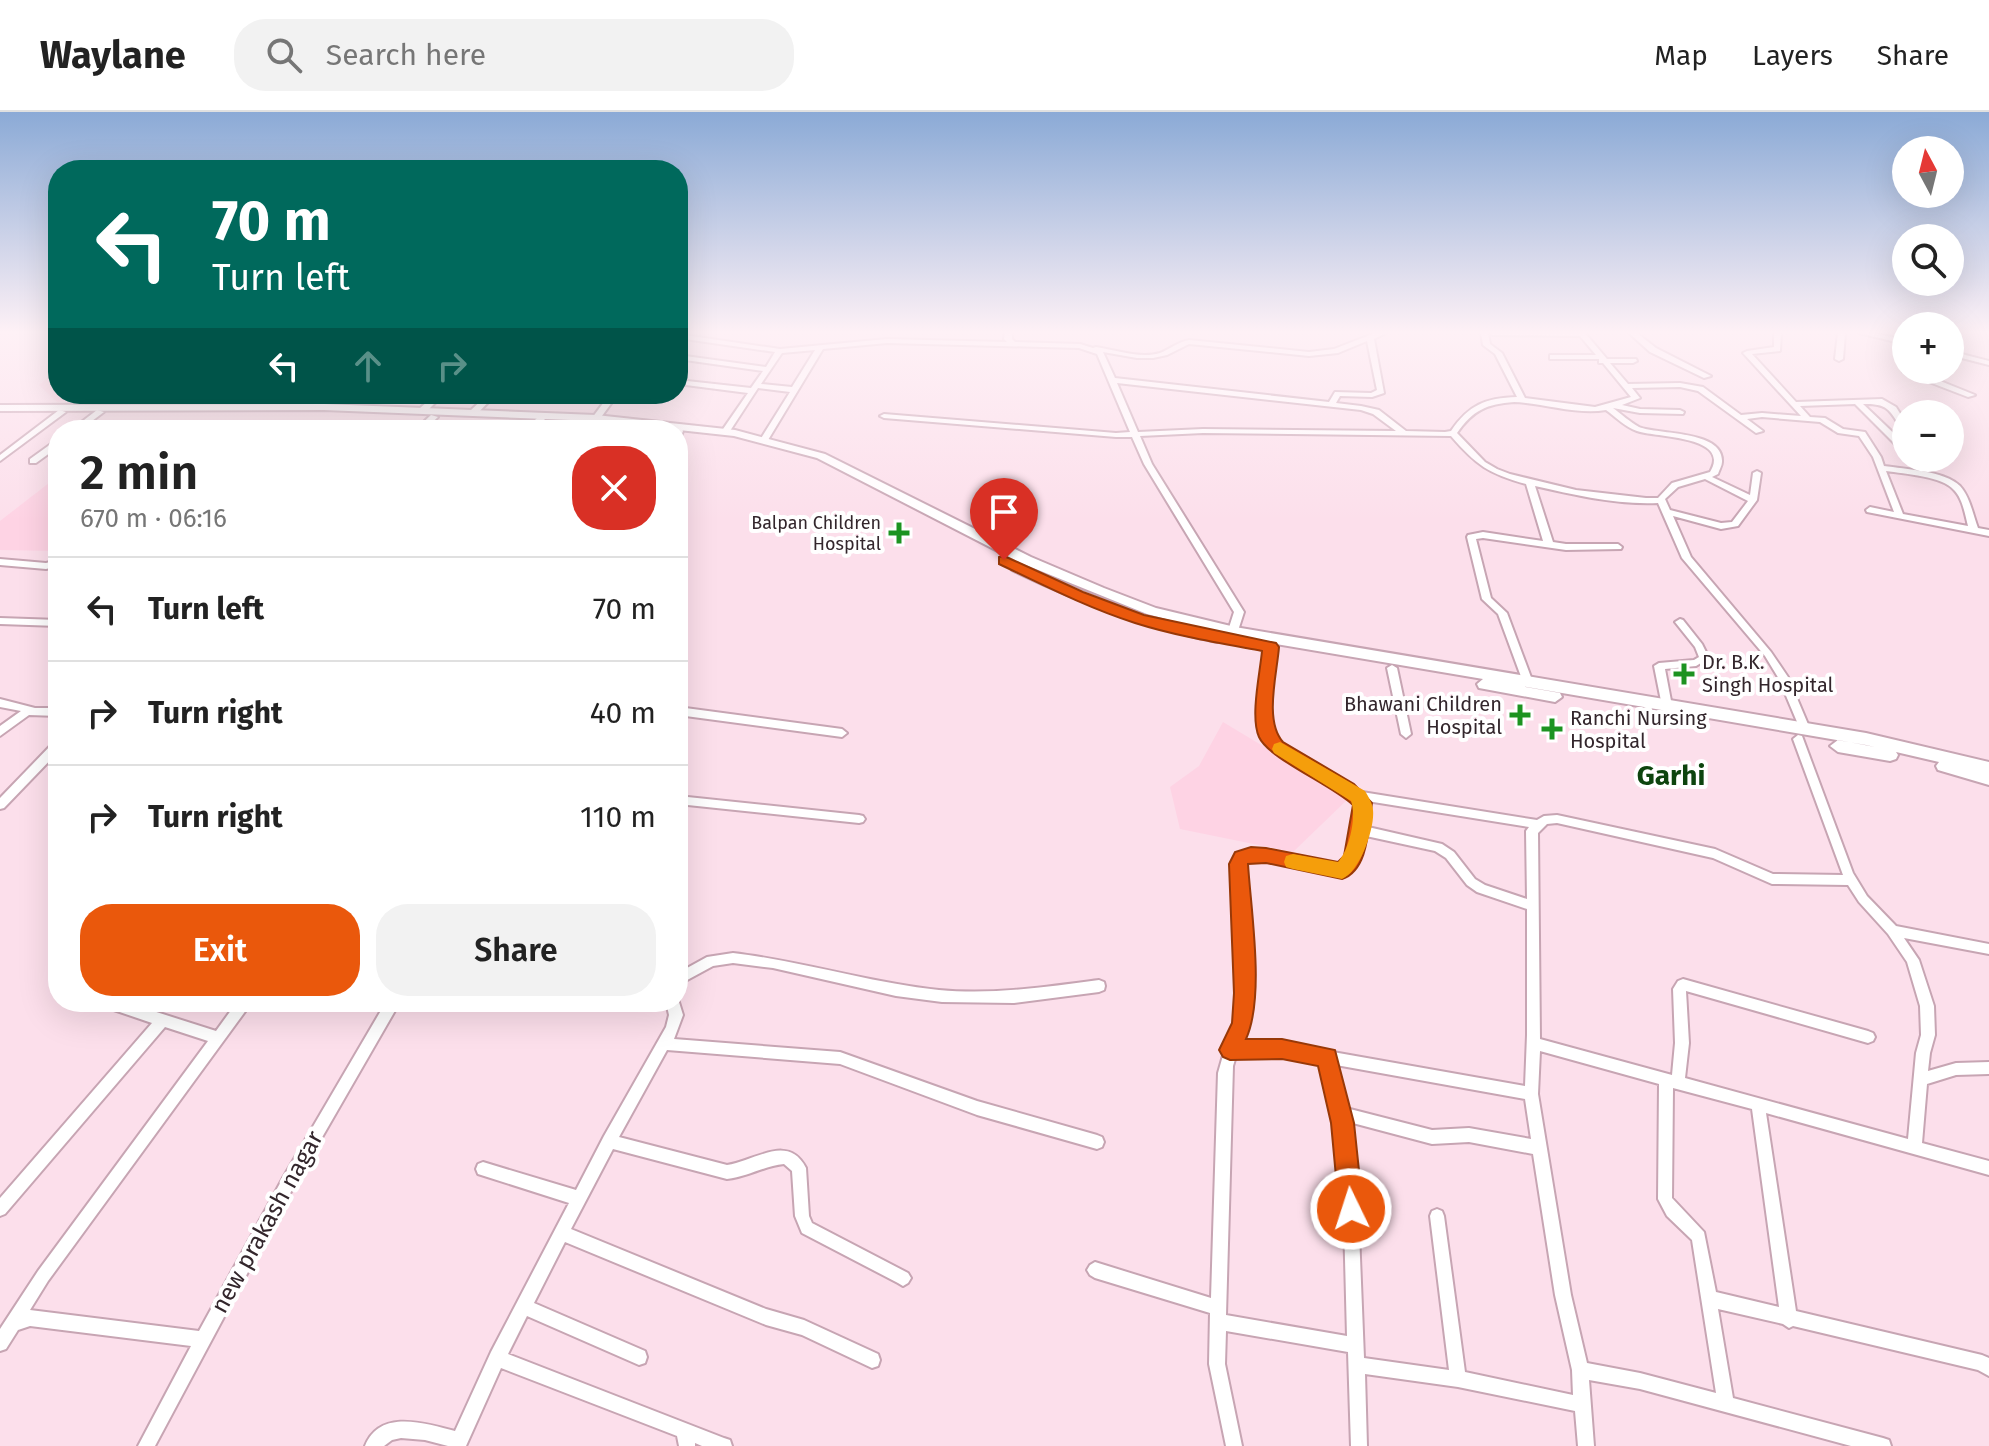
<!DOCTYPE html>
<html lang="en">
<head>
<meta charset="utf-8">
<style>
  :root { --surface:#fff; --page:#f2f2f2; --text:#222; --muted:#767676; --line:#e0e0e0; --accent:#ea580c }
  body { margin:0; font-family:"Fira Sans",sans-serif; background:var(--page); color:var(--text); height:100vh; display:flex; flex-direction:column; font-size:30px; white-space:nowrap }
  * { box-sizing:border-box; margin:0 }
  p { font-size:26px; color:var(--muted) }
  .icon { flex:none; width:44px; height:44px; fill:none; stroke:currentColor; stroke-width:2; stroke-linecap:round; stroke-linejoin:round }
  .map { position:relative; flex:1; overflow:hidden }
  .panel { position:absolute; left:48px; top:308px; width:640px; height:592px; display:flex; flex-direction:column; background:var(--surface); border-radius:32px; box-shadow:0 8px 32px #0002 }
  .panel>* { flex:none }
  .hud { position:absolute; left:48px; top:48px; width:640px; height:244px; border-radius:32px; box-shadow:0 8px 32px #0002; background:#00695c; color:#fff; overflow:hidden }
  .needle { width:52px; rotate:353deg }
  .tools { position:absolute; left:1892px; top:24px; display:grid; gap:16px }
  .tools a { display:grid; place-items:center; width:72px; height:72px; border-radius:50%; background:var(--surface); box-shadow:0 8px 32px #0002; font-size:40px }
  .pin { position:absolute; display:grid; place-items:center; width:68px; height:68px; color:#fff; margin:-82px -34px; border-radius:50% 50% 50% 0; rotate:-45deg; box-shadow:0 0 8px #0007 }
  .pin .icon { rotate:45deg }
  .me { position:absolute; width:88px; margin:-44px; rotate:356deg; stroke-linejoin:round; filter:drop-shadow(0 0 6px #0008) }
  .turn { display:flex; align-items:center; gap:28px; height:168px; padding:0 32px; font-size:36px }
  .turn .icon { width:104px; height:104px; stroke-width:2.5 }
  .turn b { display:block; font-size:56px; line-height:68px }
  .lanes { display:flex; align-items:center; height:76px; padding:0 32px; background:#0003; justify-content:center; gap:40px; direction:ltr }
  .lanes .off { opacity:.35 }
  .round { display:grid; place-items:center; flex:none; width:84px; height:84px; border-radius:32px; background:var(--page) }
  .headline { display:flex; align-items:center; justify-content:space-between; height:136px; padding:0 32px }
  h1 { font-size:48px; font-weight:600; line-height:60px }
  .cta { display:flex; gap:16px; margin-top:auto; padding:16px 32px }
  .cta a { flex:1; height:92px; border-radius:32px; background:var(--accent); color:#fff; font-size:32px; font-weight:600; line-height:92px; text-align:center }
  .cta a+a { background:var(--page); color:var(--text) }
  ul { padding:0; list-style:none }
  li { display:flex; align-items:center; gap:24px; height:104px; padding:0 32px; border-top:2px solid var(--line) }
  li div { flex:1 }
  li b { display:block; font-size:30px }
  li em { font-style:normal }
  header { display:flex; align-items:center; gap:48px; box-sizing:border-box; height:112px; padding:0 40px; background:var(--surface); border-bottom:2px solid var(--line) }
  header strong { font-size:38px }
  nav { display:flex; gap:44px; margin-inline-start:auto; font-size:28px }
  .search { width:560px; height:72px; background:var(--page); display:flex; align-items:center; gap:20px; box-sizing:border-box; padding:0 28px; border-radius:32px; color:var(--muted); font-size:30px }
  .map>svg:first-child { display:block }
  .built { fill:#fed3e4 }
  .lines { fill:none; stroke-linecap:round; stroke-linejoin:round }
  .street-casing { stroke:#c7a5b3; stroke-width:4 }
  .secondary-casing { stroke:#c7a5b3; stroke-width:4 }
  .street { fill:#fff; fill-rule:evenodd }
  .secondary { fill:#fff; fill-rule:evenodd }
  .route { fill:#ea580c; stroke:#983908; stroke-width:2 }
  .slow { fill:#f59e0b }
  .poi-dot { fill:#1c9321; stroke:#fff; stroke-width:3 }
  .labels { text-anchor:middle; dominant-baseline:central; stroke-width:8; stroke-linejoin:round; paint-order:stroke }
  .far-poi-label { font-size:18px; fill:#33262c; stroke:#fff; text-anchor:end }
  .poi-label { font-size:20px; fill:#33262c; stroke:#fff; text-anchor:start }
  .near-street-label { font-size:24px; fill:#33262c; stroke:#fff }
  .district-label { font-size:28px; font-weight:bold; fill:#0d440e; stroke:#fff }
</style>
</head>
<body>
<header>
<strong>Waylane</strong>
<div class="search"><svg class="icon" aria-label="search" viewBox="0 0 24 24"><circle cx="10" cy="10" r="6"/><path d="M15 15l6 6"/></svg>Search here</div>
<nav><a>Map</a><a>Layers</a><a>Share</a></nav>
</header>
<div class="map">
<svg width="1989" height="1334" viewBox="0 0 1989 1334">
  <rect width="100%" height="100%" fill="#fcdfeb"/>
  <path class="built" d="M58,256V282H131L57,290L39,273Z
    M58,364V439L0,438V409Z
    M1223,610L1349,686L1293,740L1180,717L1170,675L1199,654Z"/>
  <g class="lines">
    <defs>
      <path id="street" d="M1005,221H1012V227L1015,230L1080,232L1093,236L1096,235C1116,238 1140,247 1160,241C1170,237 1178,230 1189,228L1309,240L1334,237L1375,221H1386L1374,227L1384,281L1372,285L1340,284L1336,291L1361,294L1379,298L1406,319L1445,320L1451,319C1469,293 1485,286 1517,285L1495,242L1483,233L1481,221H1488L1490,232L1502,241L1525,286L1595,295L1631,285L1603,251H1599V247H1550V243H1596L1580,224L1493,223L1490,221H1585L1607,247H1636L1637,249L1633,251H1610L1628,272L1680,271L1703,275L1741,303L1762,301L1801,304L1743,241L1747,239L1774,235V221H1781L1780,239L1752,242L1796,290L1882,287L1896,295L1906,311V319H1903C1890,299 1889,291 1863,292L1906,333V338H1901L1855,292L1800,294L1810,305L1825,306L1843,317L1865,320L1881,345L1884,354C1905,357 1945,359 1960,374C1970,385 1973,403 1978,416L1989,418V424L1867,400L1866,398L1870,395L1894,400L1873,345L1859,324L1838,321L1820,310L1762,305L1747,307L1763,319L1756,321L1698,279L1680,275L1632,276L1640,286L1622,293L1640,297L1680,298L1684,300L1683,302L1640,301L1613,296C1621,302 1630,310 1639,315C1659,323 1724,318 1722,350C1722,354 1719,358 1718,362L1712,365L1750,383L1753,361L1757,359L1761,361L1757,388L1738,414L1721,417L1673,404L1691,445L1771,540L1788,565L1810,617L1805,621L1800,617L1779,567L1765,544L1682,446L1658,391C1617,393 1575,383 1535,374L1553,430L1566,432H1618L1622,435L1621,437L1566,438L1483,426L1476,427L1491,486L1507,501L1532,568L1531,570H1523L1498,502L1482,487L1467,425L1468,423L1483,420L1543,429L1526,372C1489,362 1476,353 1451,324L1203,321L1140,324L1152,352L1244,500L1235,528L1230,531L1225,528L1234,500L1144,352L1132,325H1116L884,306L880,304L884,302L1116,321L1130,320L1097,242L1079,236L887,231L823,237L768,328L764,330L760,328L790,280L758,276L728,322H725L721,320L748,281L678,272V268L751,276L763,259L678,247V243L766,255L775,240L678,226V222L780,237L887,227L1007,230L1004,227ZM1367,229L1377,278L1371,281L1335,280L1329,290L1115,266L1103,240L1137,246H1153L1167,243L1189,232L1309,244L1338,241ZM815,238L792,275L761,272L782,241ZM1117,271L1361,298L1373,302L1396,319L1203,317L1138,320ZM1514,290C1543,291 1576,303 1606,298C1616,305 1625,315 1637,319C1654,325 1714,324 1714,348C1714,353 1712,356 1710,360L1672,371L1658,386H1646L1576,378L1510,362L1497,357L1485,350L1457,321C1473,298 1487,292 1514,290ZM1886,359C1905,362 1942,364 1954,378C1963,387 1965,403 1968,414L1903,402ZM1705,367L1748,389L1732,410L1721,411L1670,398L1665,387L1678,375Z
        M1629,221H1637L1656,236L1711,264L1704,266L1650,240Z
        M1838,221H1845L1843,247L1839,249L1835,247Z
        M1859,221H1874L1905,228L1906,258H1913L1975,283L1968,285L1903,260L1900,231Z
        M1950,239L1989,249V253L1950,243Z
        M436,282H444L425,301H419V297Z
        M488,282H496L476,303H470V299Z
        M610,282H618L599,308H593L592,306Z
        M59,298L66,300L0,349V343Z
        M97,298L104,300L80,318H71Z
        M541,302L548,304L534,318H525Z
        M431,303L438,305L424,318H415Z
        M676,317H682L683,319L681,324H678V318Z
        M55,329H58V335L36,351H30V347Z
        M0,447L46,451L58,448V454L46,457L0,453Z
        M0,506L58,508V514L0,512Z
        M1680,507L1683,508L1702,532L1709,546L1696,554L1665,557L1672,594L1667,598L1662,594L1654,554L1659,551L1694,548L1699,545L1695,535L1675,510Z
        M1272,523L1277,526C1272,556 1261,606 1280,631L1362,680L1537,708L1544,704L1557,703L1715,737L1773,762L1843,763L1793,627L1798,623L1802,624L1853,761L1867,784L1896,814L1989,832V842L1904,826L1919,848L1934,894L1935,923L1930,941L1928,959L1956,951L1989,950V962L1956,963L1927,972L1922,1031L1989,1049V1063L1766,1001L1796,1199L1982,1243L1989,1246V1264L1978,1258L1793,1214L1789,1216L1783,1212L1718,1197L1733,1286L1883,1326L1889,1328L1891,1334H1851L1640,1277L1589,1268L1594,1334H1578L1575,1299L1458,1275L1365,1262L1367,1334H1351L1348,1240L1226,1219L1225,1252L1242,1334H1226L1209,1252L1210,1201L1095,1166L1090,1163L1087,1158L1090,1153L1095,1150L1211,1186L1218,961L1224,940L1223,938C1253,896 1236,803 1232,752L1238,743L1254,739L1266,738L1339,754C1348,745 1357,729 1353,718C1360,710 1358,696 1354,687L1272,637C1250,606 1261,561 1267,526ZM1367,689L1529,715L1526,719L1527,787L1485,773L1475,767L1454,740L1442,732L1368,715L1369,701ZM1557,711L1713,746L1772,772L1848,773L1859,790L1888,822L1907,850L1920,894L1921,923L1916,941L1908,1027L1685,966L1689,931L1686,879L1868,931L1873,929L1875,925L1873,921L1868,919L1683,867L1678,869L1673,877L1675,931L1672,963L1540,927L1538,721L1547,712ZM1366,724L1435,739L1446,746L1467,773L1477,780L1527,797V923L1525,974L1282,931L1242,932C1264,880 1248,808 1244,753L1246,750L1266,748L1342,764C1356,756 1362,739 1366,724ZM1540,939L1659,972L1658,1087L1667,1104L1692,1128L1716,1281L1640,1261L1587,1251L1571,1183L1538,982ZM1282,943L1321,950L1335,1011L1343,1070L1347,1224L1226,1203L1233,954L1236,944ZM1336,953L1525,987L1531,1027L1469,1016L1432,1018L1346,996ZM1673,976L1752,997L1779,1195L1716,1180L1704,1120L1672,1086ZM1349,1010L1432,1032L1469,1030L1533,1042L1555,1183L1572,1258L1573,1283L1465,1260L1444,1104L1442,1099L1437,1097L1432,1099L1430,1104L1449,1258L1364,1246L1357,1070Z
        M1392,553L1397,556L1411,622L1406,626L1401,622L1387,556Z
        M0,587L35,596H58V604L29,603L0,624V614L21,599L0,595Z
        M678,595L842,617L847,621L842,625L678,603Z
        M58,629V640L4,696L0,697V686L54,630Z
        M678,684L859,703L863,704L865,707L863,710L859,711L678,692Z
        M733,841C802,849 870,871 939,878C993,883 1046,875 1099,868L1104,870L1105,874L1104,878L1099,880L1014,891L942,890L896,884L773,856L733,851L713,854L678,873V861L707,845Z
        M678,887L683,903L674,927L840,940L977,989L1097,1023L1102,1025L1104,1030L1102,1035L1097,1037L977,1003L840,952L667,938L619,1025L727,1053C755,1049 788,1021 806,1056L809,1104L812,1111L908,1161L911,1166L908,1171L903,1174L898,1171L802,1121L795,1104L792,1059L784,1052C764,1054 747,1065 727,1067L613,1037L571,1117L766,1197L804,1208L878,1242L880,1248L878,1254L872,1256L802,1223L766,1213L565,1130L534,1191L645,1239L647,1245L645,1251L639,1253L527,1204L508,1242L724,1326L730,1328L732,1334H702L695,1331V1334H679L677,1324L501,1256L466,1334H448L425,1328L401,1326L392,1328L384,1334H365C380,1296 426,1312 455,1319L491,1240L569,1091L478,1062L476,1057L478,1052L483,1050L576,1078L604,1024L666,915L669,903L666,890H678Z
        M100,890H125L216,919L237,890H252L48,1169L30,1198L199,1219L284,1064L386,890H400L294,1074L155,1334H138L191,1234L30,1214L18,1218L6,1237L0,1239V1217L38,1159L208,929L165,915L5,1102L0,1104V1086L152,911L102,894Z"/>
      <path id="secondary" d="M324,292L596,303L735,318L825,342L1031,445L1104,476L1156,496L1235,515L1866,621L1989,650V673L1938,658L1936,654L1939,650L1896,640L1898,643L1896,647L1890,649L1838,640L1830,634L1838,628L1875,635L1866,633L1509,572L1560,581L1562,585L1555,590L1479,576L1477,572L1483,567L1235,525L1147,502L1021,451L817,346L734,324L596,309L324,298L0,299V293Z
        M1017,451L1119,494L1167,510L1222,522L1224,525L1217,530C1145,515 1078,490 1012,458L1010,455Z"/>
    </defs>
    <use href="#street" class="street-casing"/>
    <use href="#secondary" class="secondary-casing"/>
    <use href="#street" class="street"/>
    <use href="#secondary" class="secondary"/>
  </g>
  <linearGradient id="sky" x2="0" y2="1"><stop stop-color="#8baad6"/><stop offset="0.54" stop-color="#fef1f6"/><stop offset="1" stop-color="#fef1f6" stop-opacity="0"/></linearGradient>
  <rect width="1989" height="408" fill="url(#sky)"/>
  <path class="route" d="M1004,444L1083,480L1144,503L1276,531L1279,535C1277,562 1264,609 1283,630L1354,672L1372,691C1368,715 1369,758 1342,767L1266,751L1248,752C1251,800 1265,885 1246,927H1282L1335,938L1354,1011L1363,1097L1359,1105L1351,1109L1342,1105L1339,1097L1331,1011L1318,954L1282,947L1230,948L1223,945L1219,938L1232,911L1234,881L1229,752L1235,740L1251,735L1266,736L1338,750L1344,744L1353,693C1332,673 1269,647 1259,625C1250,605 1260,561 1262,539C1219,531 1176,524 1135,511C1088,496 1043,473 999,452V445Z"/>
  <path class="slow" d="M1280,630L1365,679C1368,684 1373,692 1373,698C1375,716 1360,760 1342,767L1293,757L1286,755L1284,750L1286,744L1293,742L1338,750C1349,738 1357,705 1351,689L1274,641L1272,637L1274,632Z"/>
  <g class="poi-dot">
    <path d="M895 409h8v8h8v8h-8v8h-8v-8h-8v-8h8z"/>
    <path d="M1680 550h8v8h8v8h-8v8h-8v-8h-8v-8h8z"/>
    <path d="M1516 591h8v8h8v8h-8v8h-8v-8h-8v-8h8z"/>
    <path d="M1548 605h8v8h8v8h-8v8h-8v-8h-8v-8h8z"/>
  </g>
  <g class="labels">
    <g class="far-poi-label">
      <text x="881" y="411">Balpan Children<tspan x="881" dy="21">Hospital</tspan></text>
    </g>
    <g class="poi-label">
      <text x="1702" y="550">Dr. B.K.<tspan x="1702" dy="23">Singh Hospital</tspan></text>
      <text x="1502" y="592" text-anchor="end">Bhawani Children<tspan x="1502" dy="23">Hospital</tspan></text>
      <text x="1570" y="606">Ranchi Nursing<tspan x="1570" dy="23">Hospital</tspan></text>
    </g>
    <g class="near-street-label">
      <text transform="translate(267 1110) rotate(-61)">new prakash nagar</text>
    </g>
    <g class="district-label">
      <text x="1671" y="663">Garhi</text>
    </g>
  </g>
</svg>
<div class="tools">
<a><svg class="needle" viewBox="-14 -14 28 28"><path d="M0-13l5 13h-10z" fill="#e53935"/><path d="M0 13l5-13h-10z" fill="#767676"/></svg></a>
<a><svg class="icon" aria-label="search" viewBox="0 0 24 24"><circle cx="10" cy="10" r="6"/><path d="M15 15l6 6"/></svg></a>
<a>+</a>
<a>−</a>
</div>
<div class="pin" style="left:1004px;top:448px;background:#d93025"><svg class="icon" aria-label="arrive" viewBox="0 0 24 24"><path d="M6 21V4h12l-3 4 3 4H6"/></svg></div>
<svg class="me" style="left:1351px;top:1097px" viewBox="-20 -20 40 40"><circle r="17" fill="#ea580c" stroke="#fff" stroke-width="3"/><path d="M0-11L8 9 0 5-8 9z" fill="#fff"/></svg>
<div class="hud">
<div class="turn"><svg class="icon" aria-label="left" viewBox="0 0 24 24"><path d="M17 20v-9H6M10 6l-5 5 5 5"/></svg><div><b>70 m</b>Turn left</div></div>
<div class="lanes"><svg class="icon" aria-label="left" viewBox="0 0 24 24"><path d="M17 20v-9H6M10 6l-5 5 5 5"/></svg><svg class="icon off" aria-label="ahead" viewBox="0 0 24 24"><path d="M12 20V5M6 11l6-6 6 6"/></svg><svg class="icon off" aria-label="right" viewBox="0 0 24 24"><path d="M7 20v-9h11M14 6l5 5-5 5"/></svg></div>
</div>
<section class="panel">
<div class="headline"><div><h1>2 min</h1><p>670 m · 06:16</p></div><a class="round" style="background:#d93025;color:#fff"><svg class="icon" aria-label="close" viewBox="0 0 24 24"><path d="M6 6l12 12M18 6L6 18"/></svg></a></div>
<ul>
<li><svg class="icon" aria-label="left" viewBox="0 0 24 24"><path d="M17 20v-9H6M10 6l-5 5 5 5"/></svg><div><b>Turn left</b></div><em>70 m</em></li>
<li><svg class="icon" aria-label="right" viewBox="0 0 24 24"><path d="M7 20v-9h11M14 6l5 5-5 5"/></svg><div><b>Turn right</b></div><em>40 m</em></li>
<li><svg class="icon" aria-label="right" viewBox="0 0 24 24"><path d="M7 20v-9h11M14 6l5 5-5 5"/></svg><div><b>Turn right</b></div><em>110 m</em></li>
</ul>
<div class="cta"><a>Exit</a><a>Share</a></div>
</section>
</div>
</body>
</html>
